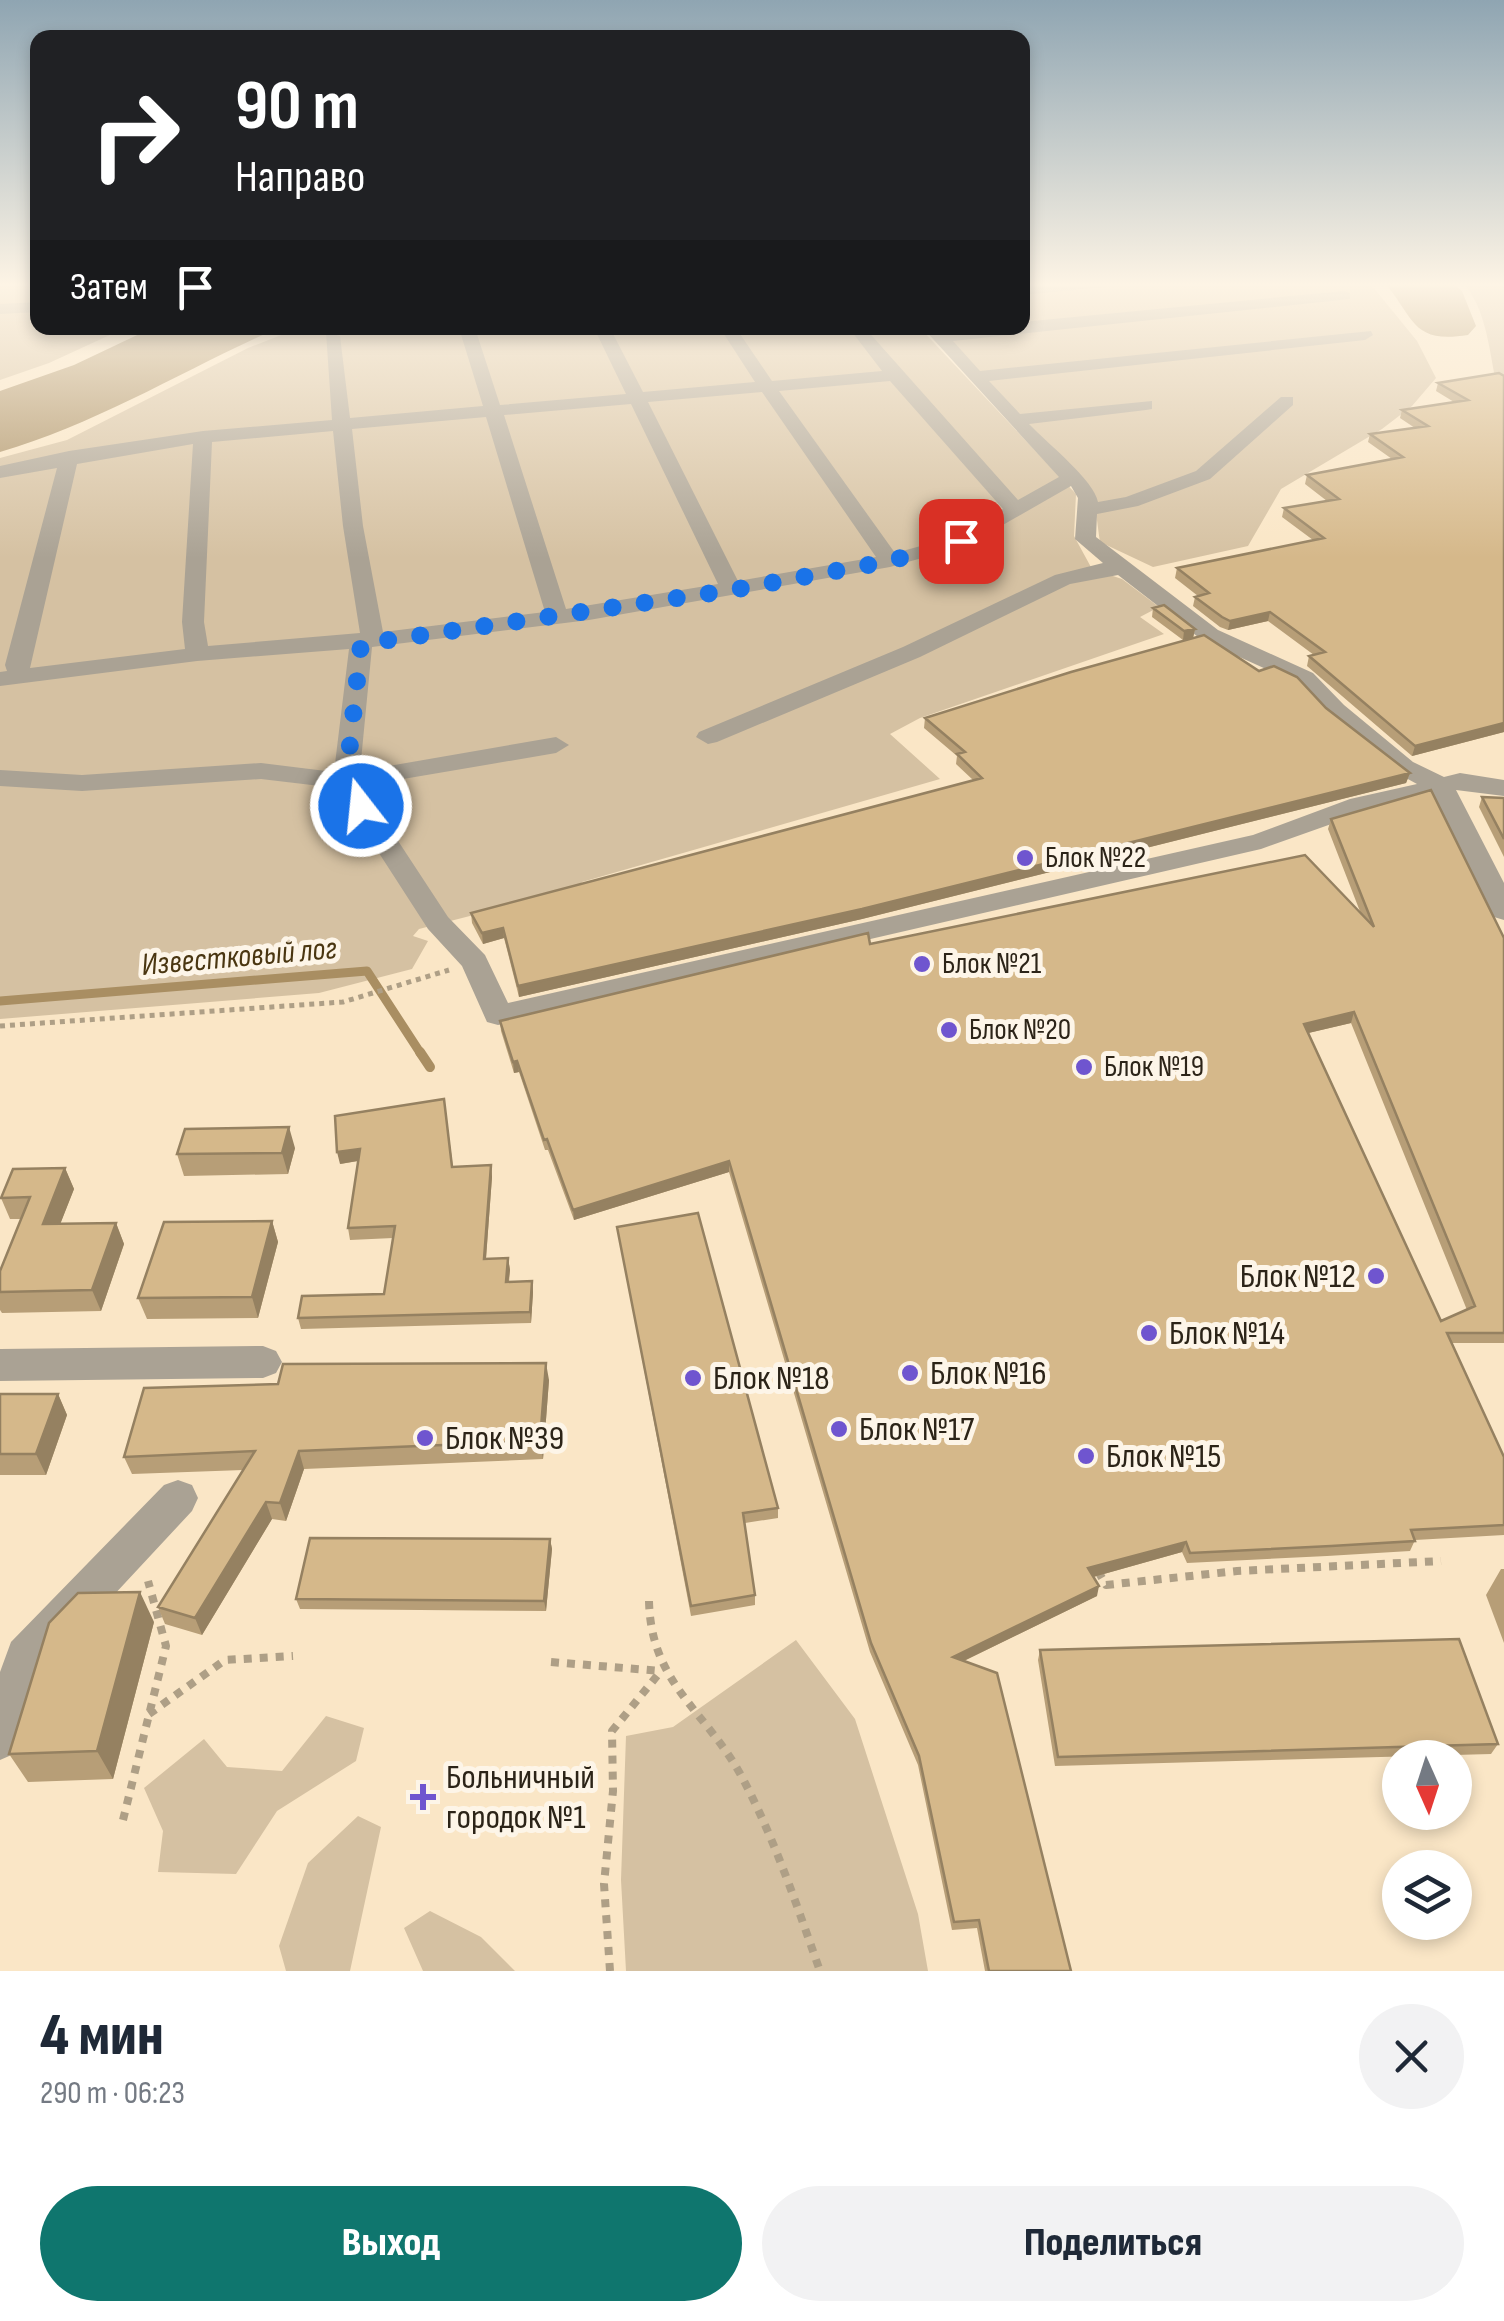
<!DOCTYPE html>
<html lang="ru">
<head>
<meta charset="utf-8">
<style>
  :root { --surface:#fff; --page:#f2f2f3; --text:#1f2937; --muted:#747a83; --accent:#0f766e }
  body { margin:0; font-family:"Sofia Sans Condensed",sans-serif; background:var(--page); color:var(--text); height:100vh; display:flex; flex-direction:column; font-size:38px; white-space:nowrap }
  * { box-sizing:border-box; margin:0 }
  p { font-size:32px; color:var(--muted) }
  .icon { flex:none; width:55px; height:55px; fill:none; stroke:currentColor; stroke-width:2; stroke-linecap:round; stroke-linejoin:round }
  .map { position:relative; height:1971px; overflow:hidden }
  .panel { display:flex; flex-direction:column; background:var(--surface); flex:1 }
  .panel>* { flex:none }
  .top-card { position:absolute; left:30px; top:30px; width:1000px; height:305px; border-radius:20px; box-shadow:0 5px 15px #0003; background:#202124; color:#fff; overflow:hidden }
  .needle { width:65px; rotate:177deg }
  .fabs { position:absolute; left:1382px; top:1740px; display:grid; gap:20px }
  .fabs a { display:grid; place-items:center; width:90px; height:90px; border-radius:50%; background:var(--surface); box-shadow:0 5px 15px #0003; font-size:50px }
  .pin { position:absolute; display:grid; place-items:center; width:85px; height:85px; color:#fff; margin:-42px; border-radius:20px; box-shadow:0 5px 15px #0006 }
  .me { position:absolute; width:110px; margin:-55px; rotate:344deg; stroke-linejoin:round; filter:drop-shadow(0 0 8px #0008) }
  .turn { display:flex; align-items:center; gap:35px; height:210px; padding:0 40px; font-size:45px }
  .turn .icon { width:130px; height:130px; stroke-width:2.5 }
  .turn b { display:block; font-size:70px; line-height:85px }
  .then { display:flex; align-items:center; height:95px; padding:0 40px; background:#0003; gap:20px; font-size:38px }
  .round { display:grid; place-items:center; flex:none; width:105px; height:105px; border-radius:52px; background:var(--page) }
  .overview { display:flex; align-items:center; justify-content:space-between; height:170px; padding:0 40px }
  h1 { font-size:60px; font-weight:800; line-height:75px }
  .action { display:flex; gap:20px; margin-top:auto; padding:20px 40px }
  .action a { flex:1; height:115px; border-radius:60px; background:var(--accent); color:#fff; font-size:40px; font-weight:800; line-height:115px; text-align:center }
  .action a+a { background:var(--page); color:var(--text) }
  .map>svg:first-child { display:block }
  .green { fill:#d5c1a2 }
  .water { fill:#a98e62 }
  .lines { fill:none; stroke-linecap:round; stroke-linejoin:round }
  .stream-far1 { stroke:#a98e62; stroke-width:9 }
  .stream { stroke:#a98e62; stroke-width:10 }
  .path-far1 { stroke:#ae9f86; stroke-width:5; stroke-dasharray:5 5; stroke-linecap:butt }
  .path { stroke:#ae9f86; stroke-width:8; stroke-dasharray:8 8; stroke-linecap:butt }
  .minor { fill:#aaa294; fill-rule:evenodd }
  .wall { fill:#b79e77; fill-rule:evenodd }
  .shaded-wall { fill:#958161 }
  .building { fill:#d5b88a; stroke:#958161; stroke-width:2.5; fill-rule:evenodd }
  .route { stroke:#1a73e8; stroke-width:18; stroke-dasharray:0 32.4 }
  .poi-dot { fill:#6f55cf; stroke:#fdf5e8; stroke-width:4 }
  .labels { text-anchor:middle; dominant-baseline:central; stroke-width:10; stroke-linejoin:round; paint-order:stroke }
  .poi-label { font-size:30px; fill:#2c2418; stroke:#fdf5e8; text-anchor:start }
  .water-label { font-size:32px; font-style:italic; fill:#4a3611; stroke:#fdf5e8 }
  .near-poi-label { font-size:35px; fill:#2c2418; stroke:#fdf5e8; text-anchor:start }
</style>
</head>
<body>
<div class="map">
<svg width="1504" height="1971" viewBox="0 0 1504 1971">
  <rect width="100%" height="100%" fill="#fae6c6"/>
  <path class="green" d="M0,282H37L38,328H125L49,363L0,380Z
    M1023,282H1369L1417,341L1436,378L1412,406L1382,429L1281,489L1248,546L1153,567L1100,542C1094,502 1097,486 1061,462L937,328H1022Z
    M1462,282H1504V382H1496C1489,349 1486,307 1462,282Z
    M299,328H920L1076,494L1074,536L1092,569L1122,579L1159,607L1140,617L1164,634L920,718L890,734L940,779L582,882L579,888L419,929L413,936L428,941L412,969L319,993L0,1019V458L67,440L248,348Z
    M796,1640L855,1719L918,1914L928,1971H626L621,1880L626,1736L673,1727Z
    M326,1716L364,1728L356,1761L277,1811L236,1874L158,1872L163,1831L144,1788L204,1739L227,1767L282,1771Z
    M358,1816L381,1827L350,1971H286L279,1946L308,1863Z
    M430,1911L481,1937L515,1971H423L404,1928Z"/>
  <path class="water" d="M1384,282H1452L1462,291L1476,326L1468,335C1411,344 1415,318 1384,282Z
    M152,328H278C185,369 99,423 0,452V391L74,365Z"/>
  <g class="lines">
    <path class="stream-far1" d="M0,1001L367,971L421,1054"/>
    <path class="stream" d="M420,1052L430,1067"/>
    <path class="path-far1" d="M0,1026L343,1002L449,970"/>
    <path class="path" d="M1098,1571L1106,1585L1237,1571L1441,1561
      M649,1601C651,1685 707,1711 743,1779C775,1840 797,1906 820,1971
      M551,1662L661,1671
      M149,1714L225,1660L293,1656
      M123,1820L166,1646L148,1581
      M610,1971L604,1884L613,1791L612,1731L661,1671"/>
    <path class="minor" d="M1059,282H1114L1106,287L1022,295V285Z
      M1344,291L1350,293V299L953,341L980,371L1371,331L1373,335L1365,340L989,381L1020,414L1152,401V409L1146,410L1029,424C1049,445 1094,480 1098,502L1126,497L1196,471L1281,397H1293V405L1210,479L1138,506L1097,514L1096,537L1218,630L1313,673L1344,705L1413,762L1444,777L1460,773L1504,780V796L1456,790L1504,883V920L1494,917L1490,911L1433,795L1368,811L1261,849L498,1025L487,1022L462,966L428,929L337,788L261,779L82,791L0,786V770L82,775L261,763L334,772L349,649L197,661L0,686V672L7,671L5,665L57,468L0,478V466L69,451L203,431L332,420L326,332L340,336L350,418L483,406L459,328H475L500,405L626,394L594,328H610L643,392L755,382L720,328H736L772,381L882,371L849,328H865L1018,500L1059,477L923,328H940L944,333L1022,328V322ZM890,381L1003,509L954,537L895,553L779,391ZM762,392L876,557L738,581L648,402ZM631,404L718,584L566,609L504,415ZM486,417L545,612L383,632L363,526L352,429ZM333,431L343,526L360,633L208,646L204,622L212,442ZM193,444L182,622L185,649L30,668L77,464ZM1071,486L1078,498L1075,539L1103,563L1055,575L903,647L699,732L696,737L708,744L717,742L920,657L1070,584L1118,575L1202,640L1297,683L1326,715L1395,772L1417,784L1350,799L1253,835L508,1003L485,955L448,917L362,786L556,753L569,745L556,737L360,771L372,647L589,620L890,567L968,545Z
      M38,302V312L0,314V304Z
      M263,1346L276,1351L282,1362L276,1373L263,1378L0,1381V1349Z
      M178,1480L192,1485L198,1498L192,1511L45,1669L16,1753L0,1760V1672L11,1642L164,1485Z"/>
  </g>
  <path class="wall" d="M1504,376V732L1412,756L1307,666L1309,656L1314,655L1268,621L1228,630L1220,627L1193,606L1195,597L1198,596L1175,578L1177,568L1313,540L1282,517L1284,508L1327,501L1305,484L1307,475L1392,459L1368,442L1370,434L1415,428L1400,418L1402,410L1454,402L1436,391L1438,383Z
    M1153,608L1195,629L1193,638L1183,640L1152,617Z
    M1259,671L1326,708L1410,773L1406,783L862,919L519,997L504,938L483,944L472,923L471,913L973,780L956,764L957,756L924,728L925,718Z
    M1482,797L1504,798V857L1479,807Z
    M1331,819L1504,938V1343H1452L1504,1457V1535L1415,1540L1410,1551L1327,1556L1187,1563L1182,1552L1093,1577L1097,1596L964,1661L1071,1971H985L977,1928L952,1930L918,1765L870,1652L729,1172L574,1220L548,1150H545L519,1072L514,1073L501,1031L500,1021L870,944L1361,914L1328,829ZM1351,1023L1467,1310L1441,1321L1308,1033Z
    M444,1099L453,1167L491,1165L492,1177L486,1259L508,1258L510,1270L509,1282L532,1281L533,1292L531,1323L301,1329L298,1318L384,1294L393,1238L350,1240L348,1228L358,1161L340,1164Z
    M295,1148L288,1174L184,1176L177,1154Z
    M65,1168L74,1189L60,1224L116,1223L124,1244L101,1311L2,1313L0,1310V1271L21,1219H10L1,1198Z
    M272,1221L278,1242L258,1318L147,1319L138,1298Z
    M617,1227L778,1508V1518L745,1523L755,1595V1605L691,1616Z
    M549,1380L543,1459L304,1469L286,1521L272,1519L202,1635L165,1624L158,1607L243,1470L132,1474L124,1457Z
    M0,1394H58L67,1415L46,1475H0Z
    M550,1539L552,1549L546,1611L300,1609L296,1599Z
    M1501,1569H1504V1643L1486,1595Z
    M154,1622L113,1779L28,1782L9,1754Z
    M1040,1650L1498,1744L1491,1754L1055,1766L1038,1660Z"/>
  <path class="shaded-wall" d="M1270,612L1268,621L1228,630L1230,621Z
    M1195,629L1193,638L1183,640L1184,631Z
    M1504,723V732L1412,756L1415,746Z
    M1410,773L1406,783L862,919L519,997L518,986Z
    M503,928L504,938L483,944L482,933Z
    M1354,1012L1351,1023L1300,1035L1304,1024Z
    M517,1061L519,1072L514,1073L513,1062Z
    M289,1127L295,1148L288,1174L282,1153Z
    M360,1149L363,1160L340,1164L337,1152Z
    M729,1161V1172L574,1220L573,1210Z
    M491,1165L492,1177L485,1271L484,1259Z
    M65,1168L74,1189L52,1245L43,1224Z
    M272,1221L278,1242L258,1318L252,1297Z
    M116,1223L124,1244L101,1311L92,1290Z
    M508,1258L510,1270L507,1293L506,1282Z
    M532,1281L533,1292L531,1323L530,1312Z
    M546,1363L549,1380L543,1459L540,1441Z
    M58,1394L67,1415L46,1475L36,1454Z
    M299,1451L304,1469L286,1521L280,1503Z
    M266,1502L272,1519L202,1635L195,1618Z
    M550,1539L552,1549L546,1611L544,1601Z
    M1186,1542L1182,1552L1086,1579L1088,1568Z
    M1099,1586L1097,1596L951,1667L953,1657Z
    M140,1592L154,1622L113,1779L97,1751Z"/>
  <path class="building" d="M1499,373L1504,376V723L1415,746L1309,656L1325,652L1270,612L1230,621L1222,617L1195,597L1209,593L1177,568L1324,538L1284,508L1339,499L1307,475L1403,457L1370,434L1428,426L1402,410L1468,400L1438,383Z
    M1164,605L1195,629L1184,631L1153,608Z
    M1204,635L1259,671L1274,666L1297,677L1326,708L1410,773L862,909L518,986L503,928L482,933L471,913L982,778L957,754L965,752L925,718L1071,672Z
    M1431,790L1504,938V1333H1447L1504,1457V1525L1411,1530L1415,1541L1331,1546L1190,1553L1186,1542L1088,1568L1099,1586L953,1657L997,1673L1071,1971H989L979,1920L954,1922L919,1756L871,1643L729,1161L573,1210L547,1139L544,1140L517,1061L513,1062L500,1021L868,933L870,944L1305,855L1374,927L1331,819ZM1354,1012L1475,1306L1441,1321L1304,1024Z
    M1482,797L1504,798V839Z
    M444,1099L452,1167L491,1165L484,1259L508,1258L506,1282L532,1281L530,1312L298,1318L302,1296L384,1294L395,1226L348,1228L360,1149L337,1152L335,1116Z
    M289,1127L282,1153L177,1154L185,1129Z
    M65,1168L43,1224L116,1223L92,1290L0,1292V1271L30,1197L1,1198L13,1169Z
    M698,1213L778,1508L743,1513L755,1595L691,1606L617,1227Z
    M272,1221L252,1297L138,1298L164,1222Z
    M546,1363L540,1441L299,1451L280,1503L266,1502L195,1618L158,1607L255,1451L124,1457L144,1388L278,1384L283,1364Z
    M0,1394H58L36,1454H0Z
    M310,1538L550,1539L544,1601L296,1599Z
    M140,1592L97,1751L9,1754L49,1623L78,1593Z
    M1459,1639L1498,1744L1058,1757L1040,1650Z"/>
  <linearGradient id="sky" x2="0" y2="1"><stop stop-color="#8fa5b2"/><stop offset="0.51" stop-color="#fdf4e5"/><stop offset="1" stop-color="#fdf4e5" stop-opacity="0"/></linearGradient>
  <rect width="1504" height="558" fill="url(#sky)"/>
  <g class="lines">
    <path class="route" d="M361,806L346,781L361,644L732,590L890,561L961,541"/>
  </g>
  <g class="poi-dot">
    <circle cx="1025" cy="858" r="10"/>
    <circle cx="922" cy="964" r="10"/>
    <circle cx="949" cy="1030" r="10"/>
    <circle cx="1084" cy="1067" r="10"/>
    <circle cx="1376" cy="1276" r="10"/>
    <circle cx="1149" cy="1333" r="10"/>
    <circle cx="910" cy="1373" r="10"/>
    <circle cx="693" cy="1378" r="10"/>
    <circle cx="839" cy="1429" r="10"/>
    <circle cx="425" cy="1438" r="10"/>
    <circle cx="1086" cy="1456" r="10"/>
    <path d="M418 1782h10v10h10v10h-10v10h-10v-10h-10v-10h10z"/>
  </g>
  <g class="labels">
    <g class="poi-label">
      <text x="1045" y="858">Блок №22</text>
      <text x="942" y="964">Блок №21</text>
      <text x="969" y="1030">Блок №20</text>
      <text x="1104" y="1067">Блок №19</text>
    </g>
    <g class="water-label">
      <text transform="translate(239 957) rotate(-5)">Известковый лог</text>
    </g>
    <g class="near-poi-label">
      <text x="1356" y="1276" text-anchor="end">Блок №12</text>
      <text x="1169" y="1333">Блок №14</text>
      <text x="930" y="1373">Блок №16</text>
      <text x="713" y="1378">Блок №18</text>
      <text x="859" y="1429">Блок №17</text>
      <text x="445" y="1438">Блок №39</text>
      <text x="1106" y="1456">Блок №15</text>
      <text x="446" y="1777">Больничный<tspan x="446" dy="40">городок №1</tspan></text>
    </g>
  </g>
</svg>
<div class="fabs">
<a><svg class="needle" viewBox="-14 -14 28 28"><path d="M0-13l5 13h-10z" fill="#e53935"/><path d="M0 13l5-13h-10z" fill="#747a83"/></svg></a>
<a><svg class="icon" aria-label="layers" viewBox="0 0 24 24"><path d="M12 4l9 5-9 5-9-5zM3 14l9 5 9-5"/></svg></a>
</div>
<div class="pin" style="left:961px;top:541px;background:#d93025"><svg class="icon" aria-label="arrive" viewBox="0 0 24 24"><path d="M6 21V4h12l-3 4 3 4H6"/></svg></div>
<svg class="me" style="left:361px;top:806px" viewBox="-20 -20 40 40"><circle r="17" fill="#1a73e8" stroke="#fff" stroke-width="3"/><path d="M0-11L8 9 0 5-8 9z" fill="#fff"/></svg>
<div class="top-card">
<div class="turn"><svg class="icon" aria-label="right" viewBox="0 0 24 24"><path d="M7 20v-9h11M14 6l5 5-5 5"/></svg><div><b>90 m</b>Направо</div></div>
<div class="then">Затем<svg class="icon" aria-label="arrive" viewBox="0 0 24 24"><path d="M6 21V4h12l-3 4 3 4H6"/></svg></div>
</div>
</div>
<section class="panel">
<div class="overview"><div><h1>4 мин</h1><p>290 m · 06:23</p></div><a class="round"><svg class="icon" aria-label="close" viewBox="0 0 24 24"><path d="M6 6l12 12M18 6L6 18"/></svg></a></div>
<div class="action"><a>Выход</a><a>Поделиться</a></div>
</section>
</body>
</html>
